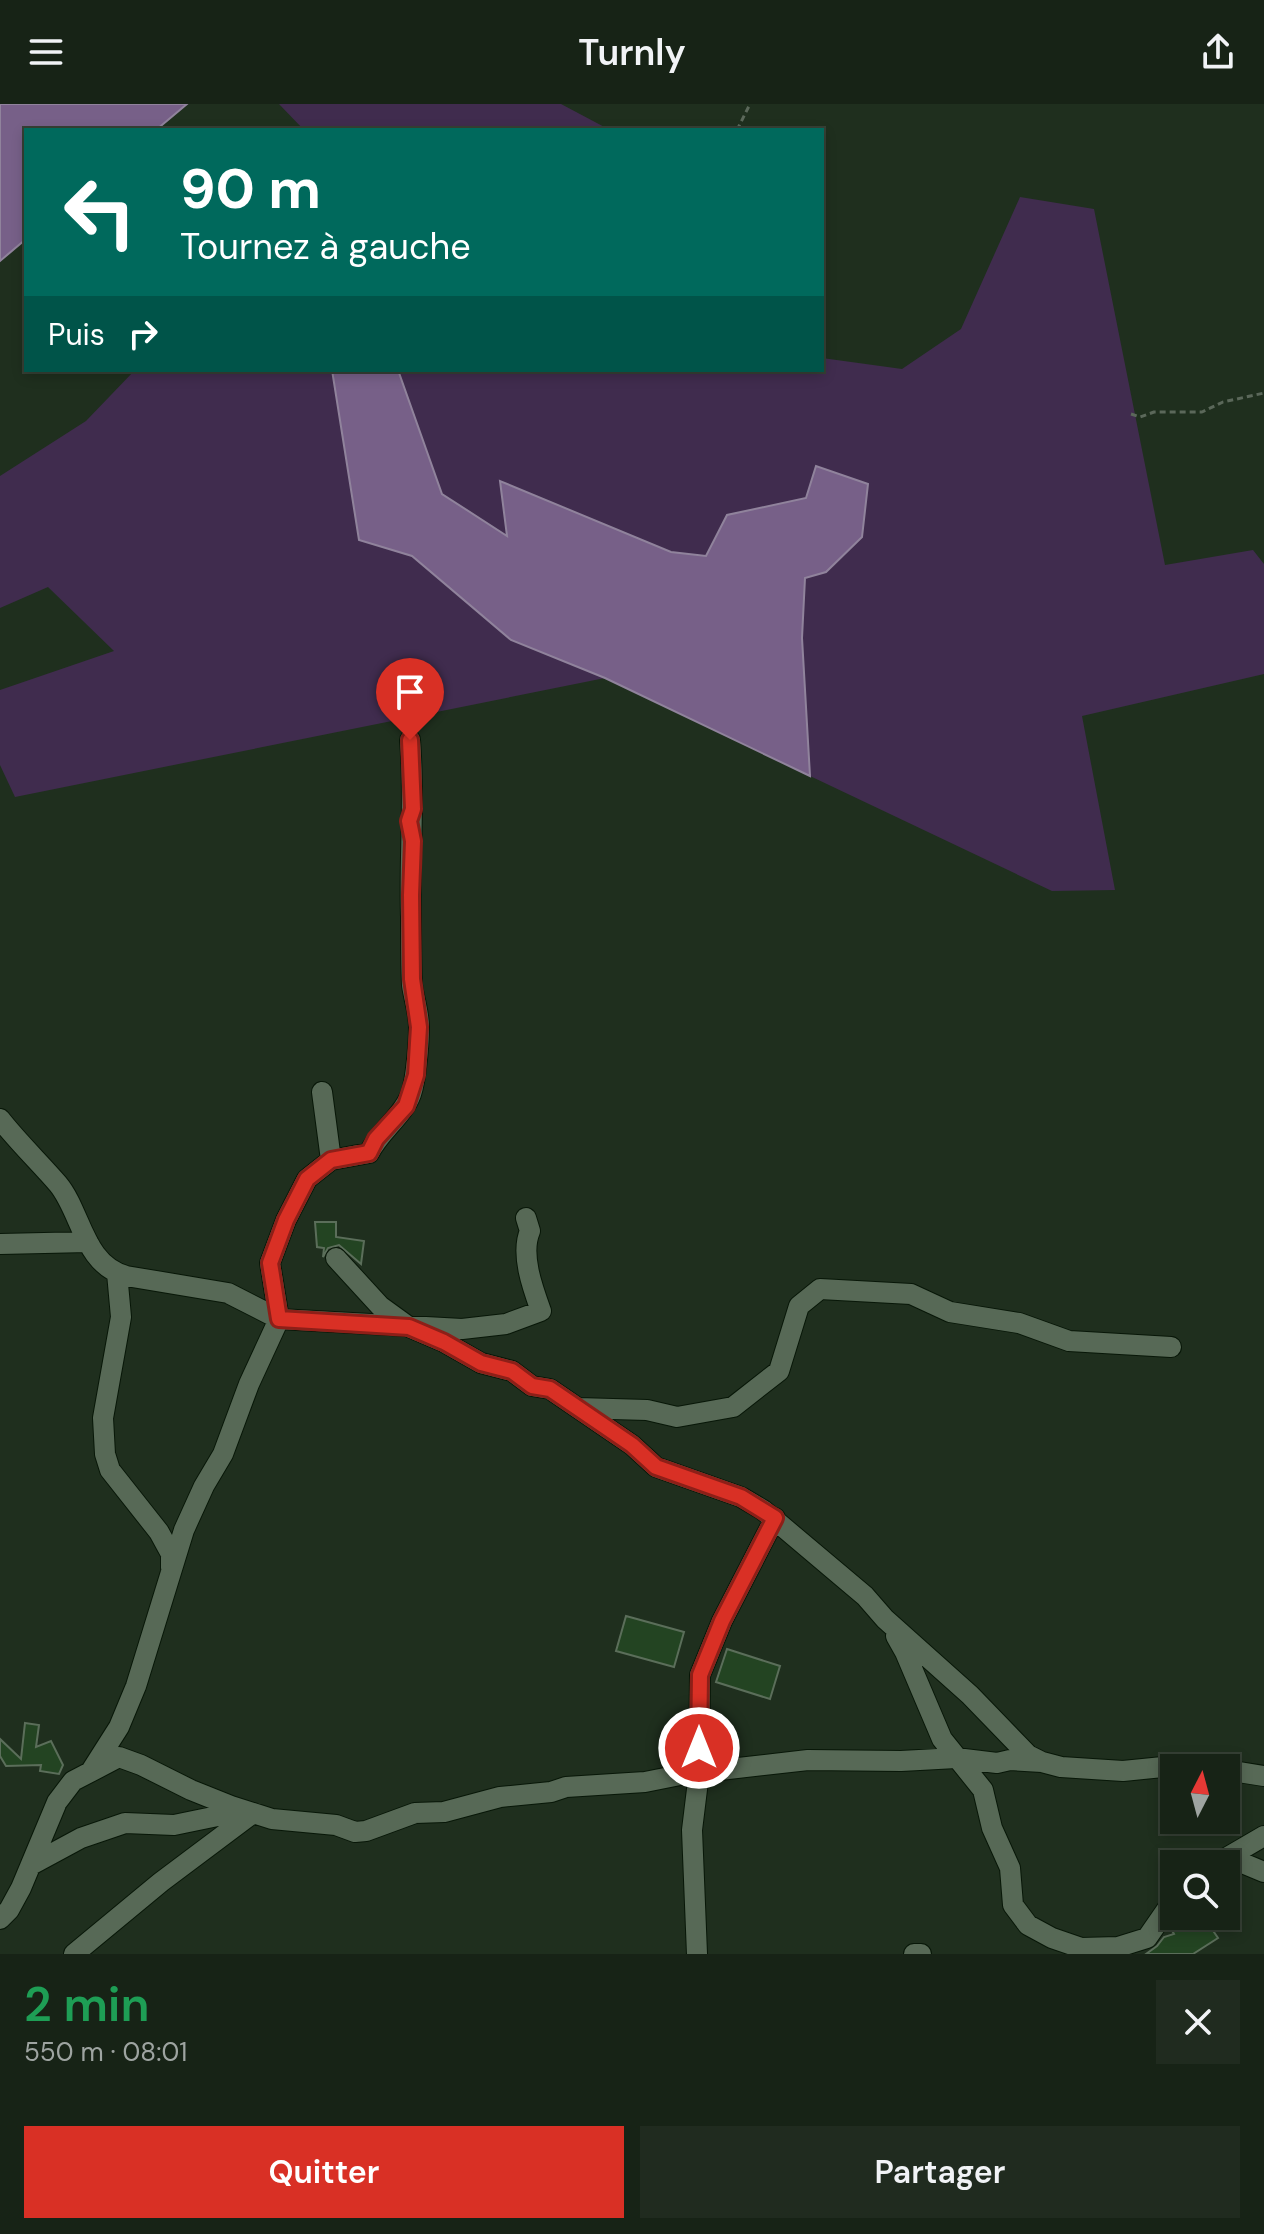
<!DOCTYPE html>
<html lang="fr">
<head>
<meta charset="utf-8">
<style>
  :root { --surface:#172316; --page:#202b1f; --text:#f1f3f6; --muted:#9ea4a1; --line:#364035; --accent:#d93025 }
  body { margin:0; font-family:"DM Sans",sans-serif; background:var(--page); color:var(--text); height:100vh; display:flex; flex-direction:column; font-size:30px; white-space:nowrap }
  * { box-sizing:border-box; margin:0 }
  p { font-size:26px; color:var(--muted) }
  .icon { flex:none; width:44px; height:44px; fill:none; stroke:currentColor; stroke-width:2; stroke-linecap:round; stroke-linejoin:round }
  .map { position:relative; height:1850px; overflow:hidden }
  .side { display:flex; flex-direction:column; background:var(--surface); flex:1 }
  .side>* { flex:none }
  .banner { position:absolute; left:24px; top:24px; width:800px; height:244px; border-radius:0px; box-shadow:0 4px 12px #0003,0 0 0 2px var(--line); background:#00695c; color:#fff; overflow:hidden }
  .needle { width:52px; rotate:6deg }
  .buttons { position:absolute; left:1160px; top:1650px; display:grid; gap:16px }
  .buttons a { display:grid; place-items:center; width:80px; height:80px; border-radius:0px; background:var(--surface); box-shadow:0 4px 12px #0003,0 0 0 2px var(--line); font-size:40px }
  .pin { position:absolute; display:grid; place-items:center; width:68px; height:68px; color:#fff; margin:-82px -34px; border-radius:50% 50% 50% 0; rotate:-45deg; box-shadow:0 0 8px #0007 }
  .pin .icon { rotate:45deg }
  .me { position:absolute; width:88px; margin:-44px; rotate:0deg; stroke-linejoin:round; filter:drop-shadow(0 0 6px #0008) }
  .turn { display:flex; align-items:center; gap:28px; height:168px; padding:0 24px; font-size:36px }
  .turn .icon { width:104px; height:104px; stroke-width:2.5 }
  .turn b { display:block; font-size:56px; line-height:68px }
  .then { display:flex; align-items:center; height:76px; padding:0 24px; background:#0003; gap:16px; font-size:30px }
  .round { display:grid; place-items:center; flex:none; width:84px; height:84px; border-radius:0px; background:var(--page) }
  .overview { display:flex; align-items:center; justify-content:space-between; height:136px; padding:0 24px }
  h1 { font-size:48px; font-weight:600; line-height:60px; color:#1e9e55 }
  .cta { display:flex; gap:16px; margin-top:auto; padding:16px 24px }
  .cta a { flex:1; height:92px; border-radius:0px; background:var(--accent); color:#fff; font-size:32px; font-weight:600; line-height:92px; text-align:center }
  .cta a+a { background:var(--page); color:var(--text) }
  header { display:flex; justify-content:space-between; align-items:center; height:104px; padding:0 24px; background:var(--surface); font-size:36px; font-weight:600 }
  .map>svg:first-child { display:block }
  .green { fill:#402c4e }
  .water { fill:#776088; stroke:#90839c; stroke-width:2 }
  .building { fill:#234422; stroke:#5b6e5a; stroke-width:2 }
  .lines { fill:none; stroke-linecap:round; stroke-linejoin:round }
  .minor-casing { stroke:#081708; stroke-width:22 }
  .path { stroke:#5b685a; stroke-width:3; stroke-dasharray:6 4; stroke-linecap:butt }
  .minor { stroke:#576956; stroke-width:20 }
  .route-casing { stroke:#8d1f18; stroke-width:20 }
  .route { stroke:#d93025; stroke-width:14 }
</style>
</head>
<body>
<header><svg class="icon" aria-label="menu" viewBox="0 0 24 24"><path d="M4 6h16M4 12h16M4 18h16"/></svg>Turnly<svg class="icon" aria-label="share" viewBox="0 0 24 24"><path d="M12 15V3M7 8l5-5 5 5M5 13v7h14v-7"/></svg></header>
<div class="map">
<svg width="1264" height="1850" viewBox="0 0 1264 1850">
  <rect width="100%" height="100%" fill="#1f2f1e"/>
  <path class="green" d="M279,0H561L610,26H304Z
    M1020,93L1094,105L1165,461L1253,446L1264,460V570L1082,612L1115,786L1052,787L810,672L802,534L807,394L727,411L707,452L671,448L500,378L508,433L442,390L398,266H822V254L902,265L961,225Z
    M135,266H332L359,436L412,452L511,536L605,574L15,693L0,661V586L114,547L48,483L0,504V372L86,317Z"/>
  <path class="water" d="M0,0H187L156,26H26V135L0,157Z
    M332,266H398L442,390L507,432L500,377L671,448L706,452L727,411L806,394L816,362L868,380L862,433L826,468L805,474L802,534L810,672L605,574L511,536L412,452L359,436Z"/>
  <path class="building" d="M315,1118H336V1133L364,1137L361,1160L339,1141L328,1144L323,1153L324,1144L317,1143Z
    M626,1512L684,1528L674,1563L616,1547Z
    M727,1545L780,1562L770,1595L716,1578Z
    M25,1619L39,1621L36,1643L51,1637L63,1661L59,1670L40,1667L41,1661L6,1662L0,1652V1635L21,1655Z
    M1190,1812H1203L1218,1834L1193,1850H1146L1157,1842L1164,1833L1174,1830L1170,1823L1177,1813L1183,1816Z"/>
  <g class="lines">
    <defs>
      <path id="minor" d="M0,1015C18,1038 39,1058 58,1080C82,1109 83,1160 126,1172L228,1189L279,1215L462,1225L506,1220L541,1207C533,1185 520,1150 530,1127L526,1114
        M331,1056L369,1049C380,1027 403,1012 411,990C416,976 419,938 419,923C419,909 414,895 412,881C411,859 411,835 411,813C409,753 415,696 410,636
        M0,1140L88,1138
        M336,1154L380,1202L409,1223L444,1238L481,1259L512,1267L532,1282L550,1285L632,1341L656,1363L741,1393L763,1406L865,1492L885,1515L970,1591L1028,1651L1042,1658L1061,1663L1123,1667L1183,1661L1213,1664
        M117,1169L121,1213L103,1314L105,1350L110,1366L159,1428L171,1450V1464
        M578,1304L647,1306L677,1313L733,1303L779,1267L799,1202L820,1185L911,1190L950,1208L1019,1219L1069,1237L1171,1243
        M896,1532L905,1548L942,1635L983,1686L992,1724L1010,1764L1013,1801L1028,1821L1052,1834L1081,1844L1118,1843L1147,1834L1174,1795
        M1226,1666L1264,1672
        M91,1667L119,1623L136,1582L184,1426L204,1382L223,1350L249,1280L279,1215L270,1159L286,1116L307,1075L331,1056L322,988
        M1228,1753L1264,1768
        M1216,1760L1264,1732
        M31,1761L81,1734L125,1719L174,1721L237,1708L253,1709L161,1778L74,1850
        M0,1815L9,1806L21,1784L57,1698L73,1677L119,1653L141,1661L191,1686L231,1702L272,1715L336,1721L355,1728L366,1727L415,1709L444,1708L500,1693L551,1688L566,1683L645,1678L685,1670L808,1656L901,1657L956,1654L997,1659L1010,1656L1042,1658
        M697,1850L692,1726L699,1669L700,1571L722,1517L775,1414
        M914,1850H921"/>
    </defs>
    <use href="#minor" class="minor-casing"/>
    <path class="path" d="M737,26L750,0
      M1131,310L1140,313L1154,308H1202L1223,298L1264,289"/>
    <use href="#minor" class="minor"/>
  </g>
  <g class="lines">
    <defs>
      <path id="route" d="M410,636L413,705L409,717L413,737L411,791L412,875L419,923L416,971L406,1002L376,1035L369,1049L331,1056L307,1075L286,1116L270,1159L279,1215L409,1223L444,1238L481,1259L512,1267L532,1282L550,1285L632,1341L656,1363L741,1393L775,1414L722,1517L700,1571L699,1644"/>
    </defs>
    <use href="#route" class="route-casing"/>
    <use href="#route" class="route"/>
  </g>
</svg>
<div class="buttons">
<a><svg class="needle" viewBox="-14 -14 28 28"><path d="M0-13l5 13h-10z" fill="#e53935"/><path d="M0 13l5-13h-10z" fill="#9ea4a1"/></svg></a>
<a><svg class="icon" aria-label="search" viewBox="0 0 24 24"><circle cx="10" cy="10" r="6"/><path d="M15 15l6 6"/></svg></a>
</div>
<div class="pin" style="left:410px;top:636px;background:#d93025"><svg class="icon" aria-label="arrive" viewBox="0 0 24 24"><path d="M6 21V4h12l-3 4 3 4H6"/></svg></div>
<svg class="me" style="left:699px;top:1644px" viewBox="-20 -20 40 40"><circle r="17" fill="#d93025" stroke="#fff" stroke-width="3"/><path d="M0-11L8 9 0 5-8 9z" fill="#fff"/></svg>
<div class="banner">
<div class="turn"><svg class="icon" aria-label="left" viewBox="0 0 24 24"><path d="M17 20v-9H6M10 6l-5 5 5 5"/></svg><div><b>90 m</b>Tournez à gauche</div></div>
<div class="then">Puis<svg class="icon" aria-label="right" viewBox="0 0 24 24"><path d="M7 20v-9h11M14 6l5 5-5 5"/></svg></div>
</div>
</div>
<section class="side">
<div class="overview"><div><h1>2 min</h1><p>550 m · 08:01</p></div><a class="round"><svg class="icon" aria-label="close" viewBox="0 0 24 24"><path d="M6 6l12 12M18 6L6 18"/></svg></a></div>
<div class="cta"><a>Quitter</a><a>Partager</a></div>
</section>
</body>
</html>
